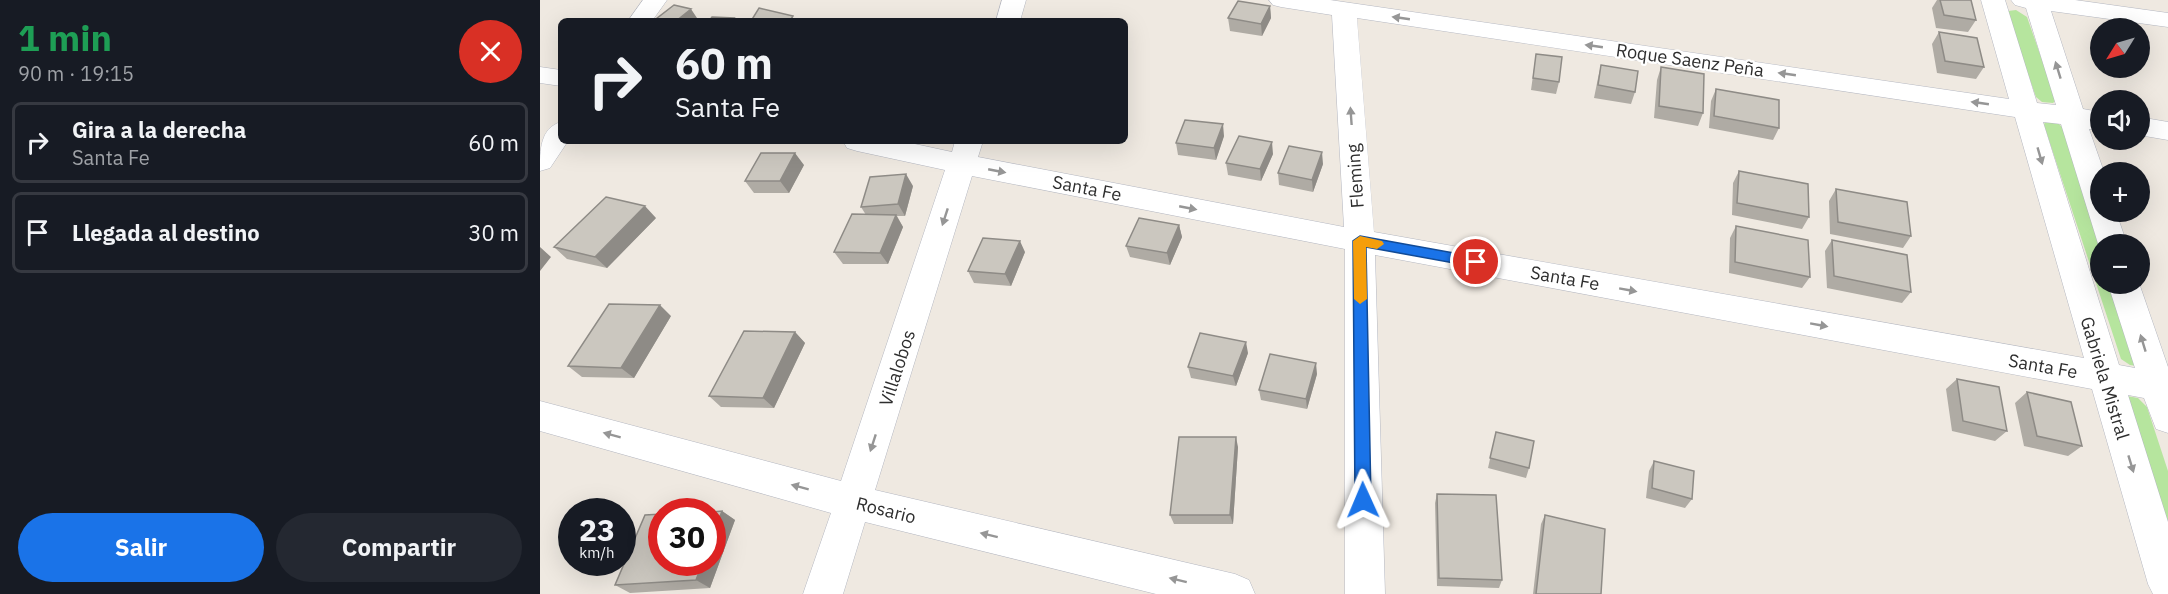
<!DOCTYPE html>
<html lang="es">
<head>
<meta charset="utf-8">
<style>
  :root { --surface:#171b24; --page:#242831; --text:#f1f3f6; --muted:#9ea1a6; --line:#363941; --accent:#1a73e8 }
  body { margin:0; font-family:"IBM Plex Sans",sans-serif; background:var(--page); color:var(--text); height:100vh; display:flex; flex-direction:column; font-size:22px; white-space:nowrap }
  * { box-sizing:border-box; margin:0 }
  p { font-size:20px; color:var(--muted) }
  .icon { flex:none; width:33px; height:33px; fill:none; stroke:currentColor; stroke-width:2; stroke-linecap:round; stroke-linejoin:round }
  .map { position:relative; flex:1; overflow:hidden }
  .sheet { display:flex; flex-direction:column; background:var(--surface); width:540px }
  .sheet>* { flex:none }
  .guide { position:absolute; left:18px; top:18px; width:570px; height:126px; border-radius:9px; box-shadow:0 6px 24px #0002; background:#171b24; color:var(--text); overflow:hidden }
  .needle { width:39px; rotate:233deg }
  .fabs { position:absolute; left:1550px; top:18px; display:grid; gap:12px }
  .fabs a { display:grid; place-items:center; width:60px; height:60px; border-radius:50%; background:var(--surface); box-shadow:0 6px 24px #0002; font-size:30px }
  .speed { position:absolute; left:18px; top:498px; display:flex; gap:12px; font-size:30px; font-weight:700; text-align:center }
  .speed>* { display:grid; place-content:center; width:78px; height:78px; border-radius:50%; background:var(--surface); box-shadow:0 6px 24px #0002; line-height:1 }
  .speed small { font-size:15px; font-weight:400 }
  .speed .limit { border:9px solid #d22; background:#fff; color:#111 }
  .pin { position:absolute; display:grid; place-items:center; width:51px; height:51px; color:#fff; margin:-26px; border:3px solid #fff; border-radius:50%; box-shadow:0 2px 6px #0007 }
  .me { position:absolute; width:66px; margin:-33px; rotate:359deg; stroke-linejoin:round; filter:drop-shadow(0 0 4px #0008) }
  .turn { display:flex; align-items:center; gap:21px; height:126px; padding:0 18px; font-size:27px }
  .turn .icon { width:78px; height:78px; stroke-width:2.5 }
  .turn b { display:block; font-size:42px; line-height:51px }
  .round { display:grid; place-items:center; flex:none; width:63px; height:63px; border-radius:32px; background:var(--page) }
  .summary { display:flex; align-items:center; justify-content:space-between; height:102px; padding:0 18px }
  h1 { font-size:36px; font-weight:700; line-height:45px; color:#1e9e55 }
  .button { display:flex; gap:12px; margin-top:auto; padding:12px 18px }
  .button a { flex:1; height:69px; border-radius:36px; background:var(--accent); color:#fff; font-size:24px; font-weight:700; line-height:69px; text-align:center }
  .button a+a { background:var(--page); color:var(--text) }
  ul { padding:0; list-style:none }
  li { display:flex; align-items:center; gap:18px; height:81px; margin:0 12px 9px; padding:0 6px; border:3px solid var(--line); border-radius:9px }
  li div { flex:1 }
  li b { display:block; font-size:22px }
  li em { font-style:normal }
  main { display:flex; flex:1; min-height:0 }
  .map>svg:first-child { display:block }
  .green { fill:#b6e59e }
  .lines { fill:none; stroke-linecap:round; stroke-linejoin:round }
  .minor-casing { stroke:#b4b7c1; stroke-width:1 }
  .minor { fill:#fff; fill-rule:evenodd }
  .wall { fill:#afaba4 }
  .shaded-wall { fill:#8e8b86 }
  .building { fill:#cbc7bf; stroke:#8e8b86; stroke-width:1.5 }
  .oneway { fill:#969696 }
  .route { fill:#1a73e8; stroke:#114b97; stroke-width:1.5 }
  .slow { fill:#f59e0b }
  .labels { text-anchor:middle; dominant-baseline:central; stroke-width:4.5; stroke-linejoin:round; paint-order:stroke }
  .street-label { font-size:18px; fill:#2e2e2e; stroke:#fff }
</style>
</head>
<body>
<main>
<section class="sheet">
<div class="summary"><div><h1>1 min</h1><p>90 m · 19:15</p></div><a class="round" style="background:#d93025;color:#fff"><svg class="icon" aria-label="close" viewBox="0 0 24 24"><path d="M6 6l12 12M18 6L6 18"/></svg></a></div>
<ul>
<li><svg class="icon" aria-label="right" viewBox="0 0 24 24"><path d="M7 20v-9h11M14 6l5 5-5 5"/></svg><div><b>Gira a la derecha</b><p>Santa Fe</p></div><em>60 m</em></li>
<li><svg class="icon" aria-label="arrive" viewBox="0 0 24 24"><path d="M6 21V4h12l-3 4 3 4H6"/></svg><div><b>Llegada al destino</b></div><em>30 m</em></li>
</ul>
<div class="button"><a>Salir</a><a>Compartir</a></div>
</section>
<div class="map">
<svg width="1628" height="594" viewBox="0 0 1628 594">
  <rect width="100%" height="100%" fill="#efe9e1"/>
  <path class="green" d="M1476,10L1487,17L1516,100L1513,103L1502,102L1496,97L1467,15L1468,11Z
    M1505,121L1519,124L1522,127L1562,244H1560V284H1575L1602,362L1597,366L1590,365L1581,359L1504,125Z
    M1587,396L1598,398L1607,407L1628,471V546Z"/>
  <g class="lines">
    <defs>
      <path id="minor" d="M103,0H127L112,21H88Z
        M462,0H486L480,21H456Z
        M729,0H790L1469,99L1441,0H1465L1497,103L1516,105L1486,8L1475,5L1471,0H1535L1628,13V27L1511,11L1543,109L1560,112V130L1549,129L1564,172H1560V212H1576L1587,244H1560V250L1521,124L1503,122L1579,365L1595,368L1568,284L1599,283L1628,367V433L1616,429L1604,398L1588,395L1628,522V594H1613L1608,584L1552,389L835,255L845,594H805V249L432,176L335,490L695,574L709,580L715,594H616L325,522L303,594H263L291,513L0,431V401L301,481L405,170L317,151L307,148L303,141H361L412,152L415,141H443L438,157L804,227L792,15L741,7L733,5ZM817,18L1475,117L1544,358L834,232Z
        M0,67L21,70V86L0,83Z
        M1599,117L1628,122V140L1599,135Z
        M21,122V141H28L10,168L0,171C0,150 0,128 21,122Z"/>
    </defs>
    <use href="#minor" class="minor-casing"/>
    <use href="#minor" class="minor"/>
  </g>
  <path class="wall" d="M1397,0H1431L1436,20L1428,32L1396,28L1392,8Z
    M730,6L731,18L722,36L690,31L688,18Z
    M1399,32L1444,67L1436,79L1397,73L1392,44Z
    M996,54L1019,82L1016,94L991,90Z
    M1061,65L1095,92L1091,104L1054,98L1058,78Z
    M1121,67L1163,113L1158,126L1114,118L1117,80Z
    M1176,89L1239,128L1233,140L1169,128L1171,101Z
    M684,136L676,160L638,155L636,143Z
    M733,154L721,181L688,175L686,163Z
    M783,164L773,192L739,185L738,173Z
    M264,165L249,193H214L205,181Z
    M1199,171L1269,217L1262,229L1192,215L1193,183Z
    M373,186L365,216H357L363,227L348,264H303L294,252L326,215L321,207Z
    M1296,189L1371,236L1363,248L1290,234L1289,201Z
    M116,218L67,268L27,259L14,247Z
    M639,225L642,237L630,265L590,257L586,246Z
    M1196,226L1270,277L1262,288L1189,273L1190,238Z
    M1292,240L1371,292L1362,303L1287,288L1285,251Z
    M485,252L471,286L434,283L428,271Z
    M131,316L94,378L42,377L28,366Z
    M255,332L265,343L234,408L181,407L169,396Z
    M708,353L696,386L651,378L648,367Z
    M777,374L767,409L721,400L719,390Z
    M1417,379L1467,431L1455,441L1412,431L1406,389Z
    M1487,392L1542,446L1528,456L1484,446L1475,403Z
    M956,432L989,468L986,478L948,468Z
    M698,447L693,524H634L630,515Z
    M1114,461L1152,499L1145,508L1106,498L1109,471Z
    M897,494L962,580L959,588L897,586L895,503Z
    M182,511L195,520L170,588L90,593L75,585Z
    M1005,515L1061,594H993L1001,524Z"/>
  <path class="shaded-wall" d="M730,6L731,18L722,36L721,24Z
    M151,9L159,21H136Z
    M683,124L684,136L676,160L674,148Z
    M732,142L733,154L721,181L720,169Z
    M782,152L783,164L773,192L772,180Z
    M255,153L264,165L249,193L240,181Z
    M366,174L373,186L365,216L358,204Z
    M105,206L116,218L67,268L55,257Z
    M356,215L363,227L348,264L340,253Z
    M639,225L642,237L630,265L627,253Z
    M480,241L485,252L471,286L465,274Z
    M0,247L11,257L0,271Z
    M120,305L131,316L94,378L81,368Z
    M255,332L265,343L234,408L223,398Z
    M706,342L708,353L696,386L693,376Z
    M776,363L777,374L767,409L766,399Z
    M696,437L698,447L693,524L690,515Z
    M182,511L195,520L170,588L156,580L163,562H172V538Z"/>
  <path class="building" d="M1400,0H1431L1436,20L1404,15Z
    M698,1L730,6L721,24L688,18Z
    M134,5L151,9L136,21H123L116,19Z
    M219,8L253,16L250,21H211Z
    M172,17L194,18L191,21H169Z
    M1399,32L1437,38L1444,67L1405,61Z
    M996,54L1022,57L1019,82L993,78Z
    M1061,65L1098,71L1095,92L1058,85Z
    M1121,67L1164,74L1163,113L1119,106Z
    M1176,89L1239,100V128L1174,116Z
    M645,120L683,124L674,148L636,143Z
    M699,136L732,142L720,169L686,163Z
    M749,146L782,152L772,180L738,173Z
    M221,153H255L240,181H205Z
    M1199,171L1268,184L1269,217L1197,203Z
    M366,174L358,204L321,207L330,177Z
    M1296,189L1367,202L1371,236L1298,222Z
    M66,197L105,206L55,257L14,247Z
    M312,214L356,215L340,253L294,252Z
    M599,218L639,225L627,253L586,246Z
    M1196,226L1268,240L1270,277L1195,262Z
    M443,238L480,241L465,274L428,271Z
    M1292,240L1367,255L1371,292L1294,276Z
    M69,304L120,305L81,368L28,366Z
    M204,331L255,332L223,398L169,396Z
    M660,333L706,342L693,376L648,367Z
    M730,354L776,363L766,399L719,390Z
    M1417,379L1459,387L1467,431L1423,421Z
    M1487,392L1531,402L1542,446L1497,436Z
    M956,432L994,441L989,468L950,458Z
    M639,437H696L690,515H630Z
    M1114,461L1154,471L1152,499L1112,488Z
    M897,494L956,495L962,580L899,578Z
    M182,511L172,538V512Z
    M122,514V562H163L156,580L75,585L105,515Z
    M1005,515L1065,529L1061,594H996Z"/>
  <defs><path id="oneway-solid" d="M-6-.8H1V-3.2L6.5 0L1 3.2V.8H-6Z" transform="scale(1.5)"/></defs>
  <g class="oneway">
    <use href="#oneway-solid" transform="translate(861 18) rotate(-172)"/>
    <use href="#oneway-solid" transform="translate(1054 46) rotate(-172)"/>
    <use href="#oneway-solid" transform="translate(1518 70) rotate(-107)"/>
    <use href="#oneway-solid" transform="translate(1247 74) rotate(-172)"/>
    <use href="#oneway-solid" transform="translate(1440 103) rotate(-172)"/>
    <use href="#oneway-solid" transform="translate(811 116) rotate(-94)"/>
    <use href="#oneway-solid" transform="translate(1500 156) rotate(74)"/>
    <use href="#oneway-solid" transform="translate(457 171) rotate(11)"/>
    <use href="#oneway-solid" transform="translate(648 208) rotate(11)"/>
    <use href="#oneway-solid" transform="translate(405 217) rotate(108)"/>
    <use href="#oneway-solid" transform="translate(1088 290) rotate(10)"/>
    <use href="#oneway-solid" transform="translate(1279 325) rotate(10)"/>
    <use href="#oneway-solid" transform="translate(1603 343) rotate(-107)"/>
    <use href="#oneway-solid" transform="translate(72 435) rotate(-165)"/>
    <use href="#oneway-solid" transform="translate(333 443) rotate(108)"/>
    <use href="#oneway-solid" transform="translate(1591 464) rotate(73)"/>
    <use href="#oneway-solid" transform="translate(260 487) rotate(-165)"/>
    <use href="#oneway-solid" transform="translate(449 535) rotate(-166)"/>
    <use href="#oneway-solid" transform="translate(638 580) rotate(-166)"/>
  </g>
  <path class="route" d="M820,236L936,257L943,262L936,267L826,247L831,500L829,505L823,507L818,505L815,500L813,241Z"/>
  <path class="slow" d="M820,236L842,241L844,244L837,249L826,247L827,299L820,304L814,299L813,241Z"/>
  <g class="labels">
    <g class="street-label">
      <text transform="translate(1150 60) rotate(8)">Roque Saenz Peña</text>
      <text transform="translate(815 176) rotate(-94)">Fleming</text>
      <text transform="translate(547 188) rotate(11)">Santa Fe</text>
      <text transform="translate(1025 278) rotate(10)">Santa Fe</text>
      <text transform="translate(1503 366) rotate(10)">Santa Fe</text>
      <text transform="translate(357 368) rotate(-72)">Villalobos</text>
      <text transform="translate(1565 378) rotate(73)">Gabriela Mistral</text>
      <text transform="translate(346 510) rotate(14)">Rosario</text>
    </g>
  </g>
</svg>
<div class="fabs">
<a><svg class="needle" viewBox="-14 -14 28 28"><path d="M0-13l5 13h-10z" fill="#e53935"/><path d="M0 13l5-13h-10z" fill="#9ea1a6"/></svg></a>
<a><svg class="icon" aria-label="sound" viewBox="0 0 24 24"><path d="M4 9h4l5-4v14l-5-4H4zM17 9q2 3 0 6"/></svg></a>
<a>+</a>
<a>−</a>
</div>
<div class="speed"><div>23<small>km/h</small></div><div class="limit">30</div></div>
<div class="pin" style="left:936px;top:262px;background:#d93025"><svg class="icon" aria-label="arrive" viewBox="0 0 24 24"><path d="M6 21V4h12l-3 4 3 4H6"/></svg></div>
<svg class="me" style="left:823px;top:500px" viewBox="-20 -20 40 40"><path d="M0-17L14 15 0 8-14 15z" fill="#1a73e8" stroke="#fff" stroke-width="4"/></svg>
<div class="guide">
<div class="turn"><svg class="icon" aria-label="right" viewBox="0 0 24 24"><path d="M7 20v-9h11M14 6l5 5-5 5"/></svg><div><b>60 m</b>Santa Fe</div></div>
</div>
</div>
</main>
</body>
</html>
